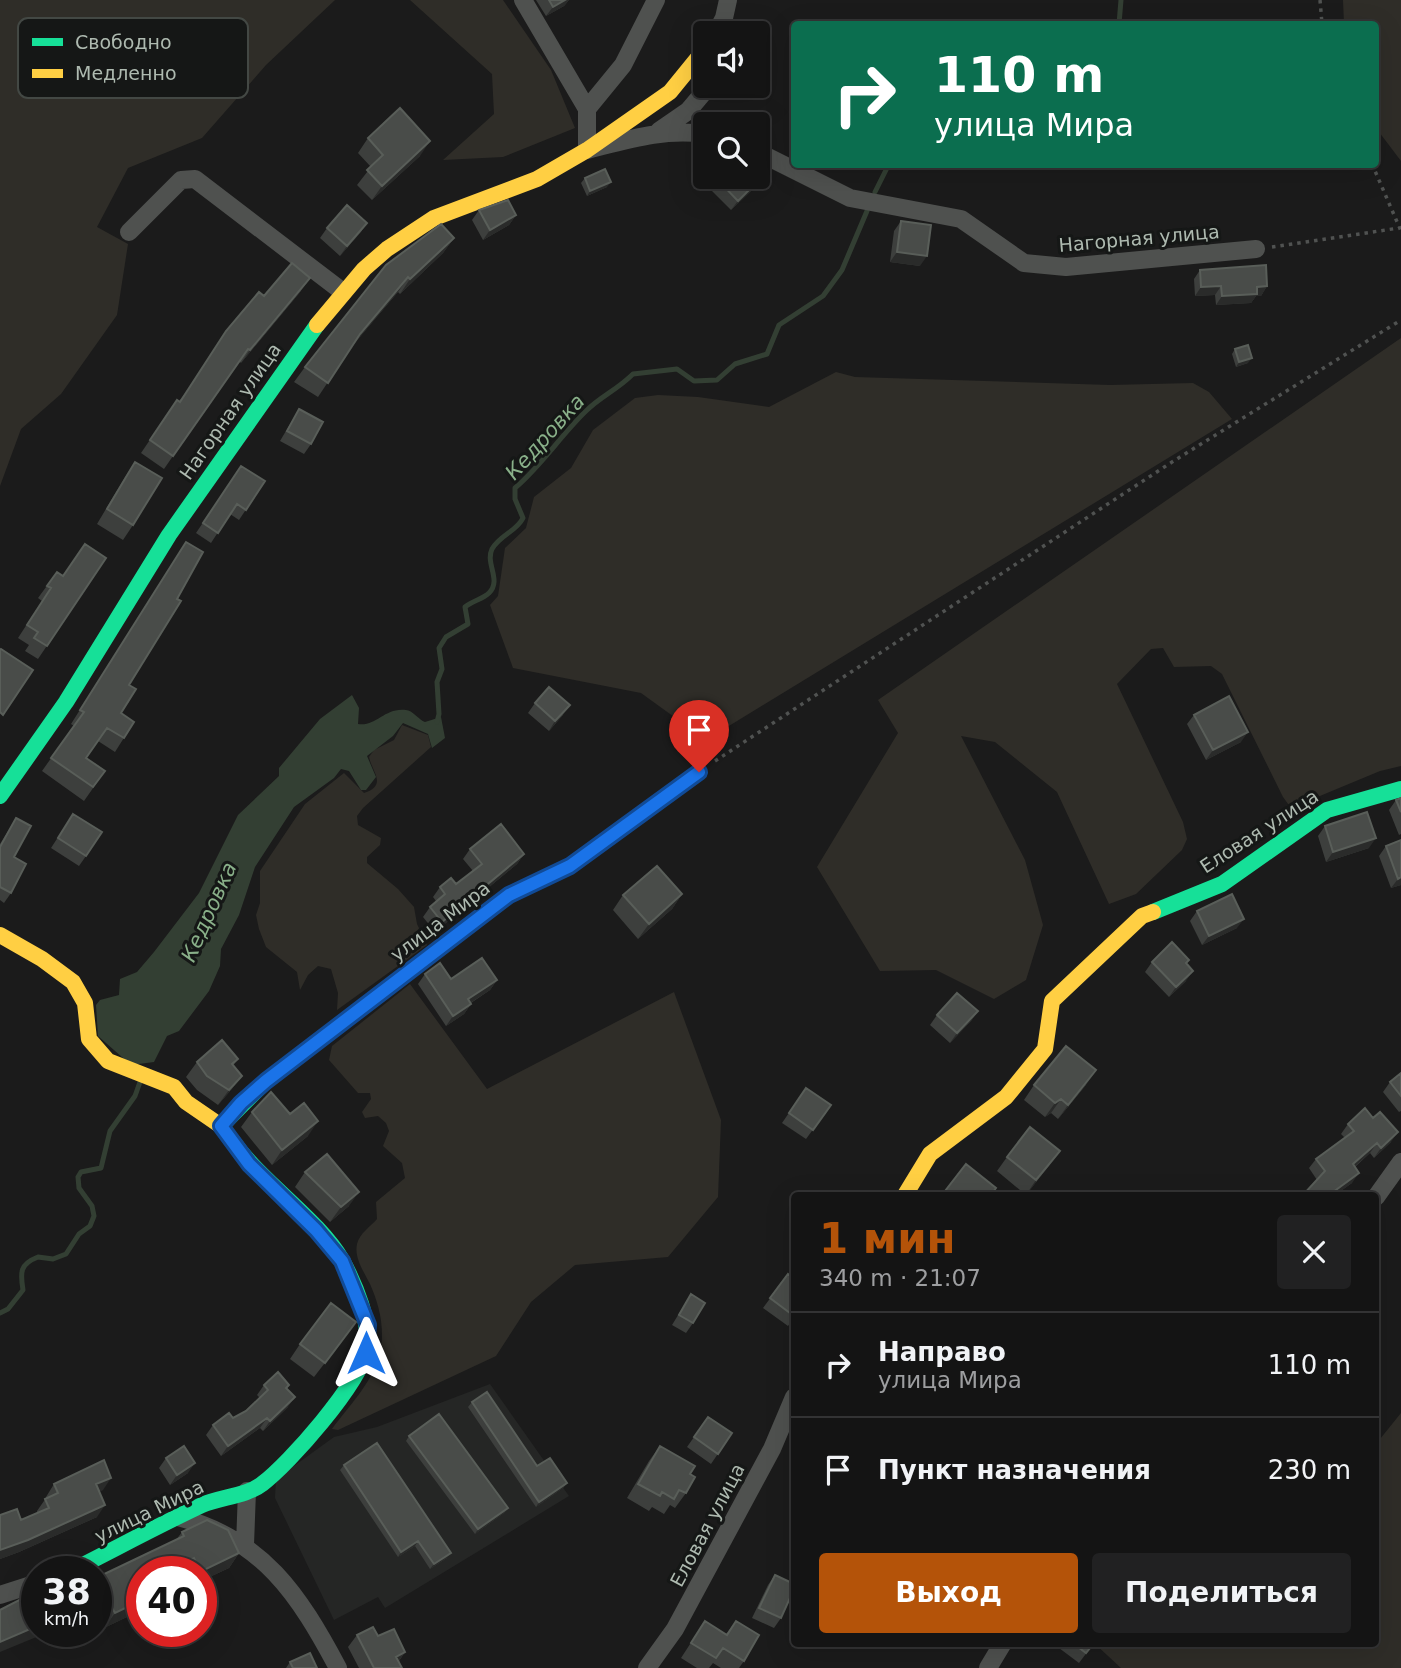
<!DOCTYPE html>
<html lang="ru">
<head>
<meta charset="utf-8">
<style>
  :root { --surface:#141414; --page:#212122; --text:#f1f3f6; --muted:#9d9ea0; --line:#333334; --accent:#b45309 }
  body { margin:0; font-family:"DejaVu Sans",sans-serif; background:var(--page); color:var(--text); height:100vh; display:flex; flex-direction:column; font-size:26px; white-space:nowrap }
  * { box-sizing:border-box; margin:0 }
  p { font-size:23px; color:var(--muted) }
  .icon { flex:none; width:38px; height:38px; fill:none; stroke:currentColor; stroke-width:2; stroke-linecap:round; stroke-linejoin:round }
  .map { position:relative; flex:1; overflow:hidden }
  .drawer { position:absolute; left:791px; top:1192px; width:588px; height:455px; display:flex; flex-direction:column; background:var(--surface); border-radius:7px; box-shadow:0 7px 28px #0002,0 0 0 2px var(--line) }
  .drawer>* { flex:none }
  .top-card { position:absolute; left:791px; top:21px; width:588px; height:147px; border-radius:7px; box-shadow:0 7px 28px #0002,0 0 0 2px var(--line); background:#0b6e4f; color:#fff; overflow:hidden }
  .controls { position:absolute; left:693px; top:21px; display:grid; gap:14px }
  .controls a { display:grid; place-items:center; width:77px; height:77px; border-radius:7px; background:var(--surface); box-shadow:0 7px 28px #0002,0 0 0 2px var(--line); font-size:35px }
  .speed { position:absolute; left:21px; top:1556px; display:flex; gap:14px; font-size:35px; font-weight:700; text-align:center }
  .speed>* { display:grid; place-content:center; width:91px; height:91px; border-radius:50%; background:var(--surface); box-shadow:0 7px 28px #0002,0 0 0 2px var(--line); line-height:1 }
  .speed small { font-size:18px; font-weight:400 }
  .speed .limit { border:10px solid #d22; background:#fff; color:#111 }
  .pin { position:absolute; display:grid; place-items:center; width:60px; height:60px; color:#fff; margin:-72px -30px; border-radius:50% 50% 50% 0; rotate:-45deg; box-shadow:0 0 7px #0007 }
  .pin .icon { rotate:45deg }
  .me { position:absolute; width:77px; margin:-38px; rotate:0deg; stroke-linejoin:round; filter:drop-shadow(0 0 5px #0008) }
  .turn { display:flex; align-items:center; gap:24px; height:147px; padding:0 28px; font-size:32px }
  .turn .icon { width:91px; height:91px; stroke-width:2.5 }
  .turn b { display:block; font-size:49px; line-height:60px }
  .round { display:grid; place-items:center; flex:none; width:74px; height:74px; border-radius:7px; background:var(--page) }
  .summary { display:flex; align-items:center; justify-content:space-between; height:119px; padding:0 28px }
  h1 { font-size:42px; font-weight:600; line-height:52px; color:var(--accent) }
  .action { display:flex; gap:14px; margin-top:auto; padding:14px 28px }
  .action a { flex:1; height:80px; border-radius:7px; background:var(--accent); color:#fff; font-size:28px; font-weight:600; line-height:80px; text-align:center }
  .action a+a { background:var(--page); color:var(--text) }
  ul { padding:0; list-style:none }
  li { display:flex; align-items:center; gap:21px; height:105px; padding:0 28px; border-top:2px solid var(--line) }
  li div { flex:1 }
  li b { display:block; font-size:26px }
  li em { font-style:normal }
  .map>svg:first-child { display:block }
  .built { fill:#252625 }
  .green { fill:#2f2d28 }
  .water { fill:#333f33 }
  .lines { fill:none; stroke-linecap:round; stroke-linejoin:round }
  .stream { stroke:#333f33; stroke-width:5 }
  .path { stroke:#505251; stroke-width:3.5; stroke-dasharray:3.5 5; stroke-linecap:butt }
  .street { stroke:#4f514f; stroke-width:18 }
  .fast { stroke:#16e098; stroke-width:16 }
  .slow { stroke:#ffcf43; stroke-width:16 }
  .wall { fill:#3d3f3d }
  .shaded-wall { fill:#2a2b2a }
  .building { fill:#494c49; stroke:#595e59; stroke-width:2 }
  .route-casing { stroke:#114b97; stroke-width:18 }
  .route { stroke:#1a73e8; stroke-width:12 }
  .labels { text-anchor:middle; dominant-baseline:central; stroke-width:6; stroke-linejoin:round; paint-order:stroke }
  .street-label { font-size:19px; fill:#aebab0; stroke:#151716 }
  .water-label { font-size:21px; font-style:italic; fill:#89b089; stroke:#151716 }
  .key { fill:#151716; stroke:#434844; stroke-width:2 }
  .key-label { font-size:19px; fill:#aebab0 }
</style>
</head>
<body>
<div class="map">
<svg width="1401" height="1668" viewBox="0 0 1401 1668">
  <rect width="100%" height="100%" fill="#1b1b1b"/>
  <path class="built" d="M490,1384L569,1496L385,1608L378,1597L334,1620L275,1498L276,1479L334,1437L377,1427Z"/>
  <path class="green" d="M0,0H335L266,65L202,138L128,168L97,227L128,244L117,315L61,394L21,429L0,486Z
    M410,0H503L551,70L575,128L503,157L443,160L494,114L492,74Z
    M1343,0H1401V161L1376,128V24H1344Z
    M1401,338V766L1380,771L1291,808L1283,797L1222,674L1211,666L1174,667L1163,648L1151,649L1117,684L1183,822L1187,839L1182,850L1136,894L1109,904L1057,792L995,742L961,736L1025,860L1043,925L1026,980L994,999L936,970L880,971L817,867L898,733L878,700Z
    M836,372L855,377L1110,385L1193,383L1209,392L1232,419L706,740L641,693L513,668L490,605L498,596L505,548L526,528L534,497L571,468L593,430L635,398L658,395L698,397L769,407Z
    M402,725L428,735L431,747L363,808L357,816L358,825L381,838L380,845L367,857V863L398,889L414,907L417,924L427,945L337,1010L338,993L331,969L318,966L308,975L300,990L297,972L266,947L259,929L256,915L260,903V871L305,804L344,773L364,793C388,785 372,772 369,757L374,750L394,740Z
    M410,984L487,1089L674,992L721,1120L718,1197L668,1257L575,1265L531,1302L496,1356L338,1430L332,1429C348,1407 371,1384 379,1357C386,1333 380,1306 370,1284C364,1272 354,1258 357,1244C360,1233 370,1227 377,1219L376,1202L405,1178L402,1163L383,1146L389,1131L386,1123L378,1116L365,1118L362,1112L371,1099L370,1093H358L329,1060L332,1046Z
    M1401,1413V1668H1121L1094,1643H1376V1444Z"/>
  <path class="water" d="M352,695L359,708L358,724C376,727 385,707 406,710C412,710 419,720 425,722L441,717L445,738L432,748L428,734L403,723L393,736L367,756L376,777L366,790H361L349,771L341,769L334,778L294,807L255,867L239,915L221,949L220,966L209,991L179,1031L167,1036L154,1062L131,1065L98,1036L96,1005L100,1000L119,995L120,979L137,972L154,952L199,893L238,815L279,776V768L320,719Z"/>
  <g class="lines">
    <path class="stream" d="M1119,24L1121,0
      M875,192L889,164
      M437,722L439,714L437,682L442,669L439,648L446,637L468,624L465,607C472,601 483,599 489,593C502,580 485,564 492,549C500,535 517,531 523,518L515,499V488C542,465 561,435 586,411C601,396 617,390 633,374L677,369L694,381L717,380L735,364L767,354L779,325L823,296L842,270L867,211
      M0,1313L8,1309L23,1290C20,1272 20,1264 38,1257L53,1259L66,1254L79,1234L90,1226L94,1216L92,1206L79,1188L78,1177L81,1172L101,1168L110,1131L135,1096L140,1082"/>
    <path class="path" d="M1320,0L1322,24
      M1372,164L1401,231
      M1272,247L1399,228
      M715,761L1172,462L1401,320"/>
    <path class="street" d="M523,0L587,109
      M656,0L623,65L587,109V150C627,140 664,128 705,134
      M716,33L724,18L728,0
      M659,131L688,111L709,86
      M758,152L850,198L961,219L1024,263L1066,267L1256,249
      M129,232L181,180L195,179L343,292
      M1376,1197L1401,1162
      M178,1517C263,1539 299,1595 338,1668
      M245,1545L247,1491
      M0,1595L37,1583
      M647,1668L675,1629L772,1449L794,1397
      M988,1668L1003,1643"/>
    <path class="fast" d="M0,796L66,702L169,535L317,325
      M1153,912L1222,884L1327,810L1401,789
      M221,1126L266,1081L509,895L570,866L699,772
      M69,1572C113,1550 157,1526 202,1505C220,1497 247,1496 262,1484C290,1463 359,1384 366,1351C372,1323 355,1284 342,1260C319,1220 264,1184 234,1143"/>
    <path class="slow" d="M317,325L364,269L387,249L434,218L537,179L587,150L670,92L705,49
      M0,935L42,959L73,982L85,1003L89,1039L108,1061L174,1087L186,1102L221,1126L234,1143
      M905,1195L930,1154L1006,1097L1045,1049L1052,1001L1142,916L1153,912"/>
  </g>
  <path class="wall" d="M536,0H569L564,6L546,16Z
    M368,138L420,156L372,200L357,185L371,167L358,153Z
    M585,178L607,187L587,196L581,183Z
    M717,179L751,191L731,210L710,189Z
    M479,210L516,215L509,225L483,240L472,220Z
    M901,221L920,266L890,262L894,231Z
    M367,223L360,233L340,256L320,238L327,228Z
    M454,238L443,253L400,294L398,292L352,346L318,397L294,382L305,367Z
    M1200,270L1267,286L1261,296H1256L1251,303L1216,305L1215,295L1195,296L1194,279Z
    M301,291L241,363L239,361L164,469L141,453L177,400L179,401L264,296Z
    M1235,349L1248,363L1236,367L1232,354Z
    M299,409L311,444L304,454L280,441Z
    M135,462L133,525L123,540L97,524L125,477Z
    M241,466L265,481L239,520L230,514L211,543L196,533Z
    M186,542L177,599L129,685L121,713L134,722L115,752L98,741L86,758L105,771L84,801L42,771L74,726L71,724Z
    M106,558L38,659L25,651L29,645L18,638L42,601L38,598L57,572L63,576Z
    M535,703L563,715L549,731L528,713Z
    M1194,715L1241,742L1206,760L1187,724Z
    M1401,798V834L1399,835L1389,810L1396,800Z
    M73,814L86,856L79,866L51,848Z
    M16,818L11,893L4,903L0,900V844Z
    M1325,826L1369,848L1326,862L1318,836Z
    M1386,846L1401,885L1391,888L1379,856Z
    M470,849L524,854L517,864L435,932L423,917L430,907L436,901L433,897L440,887L456,884L473,871L463,859Z
    M682,894L672,909L638,939L613,910L623,895Z
    M1197,911L1237,928L1202,945L1190,921Z
    M1189,960L1186,964V981L1169,997L1145,972L1152,962Z
    M425,974L451,979L497,980L490,990L471,1003V1004L464,1014L446,1026L418,984Z
    M978,1011L971,1021L950,1043L930,1025L937,1015Z
    M238,1059L233,1066L242,1076L231,1090L218,1105L197,1090L186,1077L197,1062Z
    M1401,1073V1111L1399,1112L1383,1092L1390,1082Z
    M1034,1085H1086L1058,1119L1051,1113L1045,1117L1024,1100Z
    M806,1088L831,1105L806,1139L782,1123Z
    M252,1112L290,1114L308,1136L272,1165L241,1127Z
    M1348,1124L1391,1142L1374,1158L1370,1153L1355,1167L1352,1183L1335,1195H1303L1317,1180L1309,1168L1316,1159L1345,1138L1341,1134Z
    M1060,1151L1026,1195L997,1171L1007,1157Z
    M305,1172L349,1206L330,1222L295,1187Z
    M788,1274L794,1279V1318L788,1326L763,1308Z
    M691,1294L693,1323L686,1333L672,1325Z
    M345,1337L314,1377L290,1359L300,1344Z
    M264,1385H289L287,1389L288,1407L263,1431L260,1428L221,1456L206,1435L213,1425L233,1418L246,1411L260,1398L257,1395Z
    M472,1402L537,1466L567,1483L563,1488L536,1507L468,1407Z
    M708,1417L732,1433L711,1464L687,1447Z
    M409,1436L508,1508L504,1513L475,1534L406,1441Z
    M660,1446L690,1474L686,1493L675,1508L670,1505L664,1514L652,1507L649,1511L627,1498L649,1461Z
    M166,1458L188,1473L170,1485L159,1468Z
    M344,1465L447,1558L430,1569L415,1546L398,1557L340,1470Z
    M54,1484L103,1490L99,1491L97,1517L19,1552L0,1559V1515L21,1520L37,1513V1511L46,1498V1497Z
    M182,1532L239,1553L229,1568L201,1581V1572H142V1592L139,1594L142,1600L131,1615L104,1628L100,1618L96,1578L176,1540Z
    M775,1575L781,1618L774,1628L752,1618L768,1585Z
    M705,1621L726,1634L736,1621L744,1661L739,1668H721L713,1663L709,1668H697L681,1658Z
    M357,1635L378,1636L405,1652L399,1661L402,1668H359L348,1647Z
    M1063,1643H1094L1079,1663L1059,1648Z
    M290,1662L317,1668H286Z"/>
  <path class="shaded-wall" d="M565,0H569L564,6L546,16L553,7Z
    M430,141L420,156L372,200L382,186Z
    M758,181L751,191L731,210L738,201Z
    M611,182L607,187L587,196L590,191Z
    M516,215L509,225L483,240L490,230Z
    M367,223L360,233L340,256L347,246Z
    M454,238L443,253L400,294L410,279Z
    M897,252L927,256L920,266L890,262Z
    M408,277L398,292L350,349L360,334Z
    M310,278L301,291L241,363L250,350Z
    M1221,286L1215,295L1195,296L1201,287Z
    M1267,286L1261,296H1256L1251,303L1216,305L1222,296L1257,287Z
    M1252,358L1248,363L1236,367L1239,362Z
    M570,705L563,715L549,731L555,721Z
    M1248,732L1241,742L1206,760L1213,750Z
    M1376,838L1369,848L1326,862L1333,852Z
    M524,854L517,864L435,932L442,922Z
    M1401,877V885L1391,888L1398,879Z
    M682,894L672,909L638,939L649,924Z
    M1244,919L1237,928L1202,945L1209,936Z
    M1193,971L1186,981L1169,997L1176,987Z
    M497,980L490,990L461,1009L468,999Z
    M471,1004L464,1014L446,1026L453,1016Z
    M978,1011L971,1021L950,1043L957,1033Z
    M1096,1070L1086,1085L1058,1119L1068,1105Z
    M242,1076L231,1090L218,1105L229,1090Z
    M1061,1099L1051,1113L1045,1117L1055,1103Z
    M318,1121L308,1136L272,1165L282,1150Z
    M1398,1132L1391,1142L1374,1158L1381,1148Z
    M1377,1143L1370,1153L1346,1174L1353,1164Z
    M1060,1151L1049,1166L1026,1195L1036,1180Z
    M1359,1173L1352,1183L1335,1195H1329Z
    M359,1192L349,1206L330,1222L341,1207Z
    M295,1397L288,1407L263,1431L270,1421Z
    M267,1418L260,1428L221,1456L228,1446Z
    M195,1463L188,1473L170,1485L177,1475Z
    M111,1478L103,1490L88,1496L96,1484Z
    M567,1483L563,1488L536,1507L539,1502Z
    M105,1505L97,1517L19,1552L0,1559V1550Z
    M508,1508L504,1513L475,1534L478,1529Z
    M418,1541L415,1546L398,1557L401,1552Z
    M794,1552V1561L789,1559Z
    M239,1553L229,1568L201,1581V1572H200Z
    M451,1553L447,1558L430,1569L434,1564Z
    M194,1558L184,1572H165Z
    M142,1582V1592L125,1600L135,1586Z
    M142,1600L131,1615L104,1628L115,1613Z
    M110,1604L100,1618L96,1620V1609Z
    M37,1626V1631H51L0,1652V1642Z
    M405,1652L396,1665V1657Z"/>
  <path class="building" d="M549,0H565L553,7Z
    M400,108L430,141L382,186L367,170L383,155L368,138Z
    M605,169L611,182L590,191L585,178Z
    M719,177H753L758,181L738,201L717,179Z
    M508,200L516,215L490,230L479,210Z
    M347,205L367,223L347,246L327,228Z
    M901,221L931,225L927,256L897,252Z
    M441,224L454,238L410,279L408,277L360,334L328,383L305,367L386,265Z
    M292,263L310,278L250,350L248,349L173,456L150,440L177,400L180,402L226,331L259,292L264,296Z
    M1266,265L1267,286L1257,287V294L1222,296L1221,286L1201,287L1200,270Z
    M1248,345L1252,358L1239,362L1235,349Z
    M299,409L323,422L311,444L287,431Z
    M135,462L162,478L133,525L107,509Z
    M241,466L265,481L246,510L237,504L218,533L203,523Z
    M186,542L203,552L177,599L181,601L129,685L136,689L121,713L134,722L124,738L107,728L86,758L105,771L93,787L51,758L84,712L80,710Z
    M85,544L106,558L47,646L34,638L38,632L27,625L51,588L47,586L57,572L63,576Z
    M1,649L33,670L3,715L0,712V650Z
    M549,687L570,705L555,721L535,703Z
    M1229,696L1248,732L1213,750L1194,715Z
    M1401,798V812L1396,800Z
    M1367,812L1376,838L1333,852L1325,826Z
    M73,814L102,832L86,856L58,838Z
    M16,818L31,826L14,857L26,864L11,893L0,887V847Z
    M501,824L524,854L442,922L430,907L445,894L440,887L451,878L456,884L482,864L470,849Z
    M1401,840V877L1398,879L1386,846Z
    M657,866L682,894L649,924L623,895Z
    M1232,894L1244,919L1209,936L1197,911Z
    M1172,942L1189,960L1186,963L1193,971L1176,987L1152,962Z
    M482,958L497,980L468,999L471,1004L453,1016L425,974L440,963L451,979Z
    M957,993L978,1011L957,1033L937,1015Z
    M222,1040L238,1059L232,1064L242,1076L229,1090L207,1076L197,1062Z
    M1066,1046L1096,1070L1068,1105L1061,1099L1055,1103L1034,1085Z
    M1401,1073V1096L1390,1082Z
    M806,1088L831,1105L813,1130L789,1113Z
    M271,1092L290,1114L304,1103L318,1121L282,1150L252,1112Z
    M1365,1108L1373,1118L1380,1112L1398,1132L1381,1148L1377,1143L1353,1164L1359,1173L1329,1195H1303L1325,1171L1316,1159L1354,1131L1348,1124Z
    M1030,1127L1060,1151L1036,1180L1007,1157Z
    M327,1154L359,1192L341,1207L305,1172Z
    M966,1164L996,1188L991,1195H942Z
    M788,1274L794,1279V1316L770,1298Z
    M691,1294L705,1303L693,1323L679,1315Z
    M331,1303L356,1322L325,1363L300,1344Z
    M278,1372L289,1385L286,1388L295,1397L270,1421L267,1418L228,1446L213,1425L229,1413L233,1418L246,1411L268,1390L264,1385Z
    M487,1392L537,1466L550,1458L567,1483L539,1502L472,1402Z
    M439,1414L508,1508L478,1529L409,1436Z
    M708,1417L732,1433L718,1454L694,1437Z
    M377,1443L451,1553L434,1564L418,1541L401,1552L344,1465Z
    M184,1446L195,1463L177,1475L166,1458Z
    M660,1446L695,1466L690,1474L695,1477L686,1493L679,1490L674,1499L662,1492L660,1496L638,1484Z
    M104,1460L111,1478L96,1484L105,1505L28,1540L0,1550V1515L17,1509L21,1520L49,1508L45,1499L58,1493L54,1484Z
    M207,1520L228,1530L239,1553L200,1572L194,1558L165,1572H142V1582L135,1586L142,1600L115,1613L110,1604L96,1609V1578L184,1536L182,1532Z
    M775,1575L794,1584V1589L781,1618L759,1608Z
    M37,1596V1626L0,1642V1610L25,1597L27,1601Z
    M705,1621L727,1635L736,1621L759,1635L744,1661L723,1648L716,1658L691,1643Z
    M373,1627L378,1636L394,1629L405,1652L396,1657L402,1668H374L357,1635Z
    M1073,1643H1094L1086,1653Z
    M310,1653L317,1668H293L290,1662Z"/>
  <g class="lines">
    <defs>
      <path id="route" d="M366,1353L368,1325L342,1261L316,1230L249,1164L221,1126L241,1103L266,1081L509,895L570,866L699,772"/>
    </defs>
    <use href="#route" class="route-casing"/>
    <use href="#route" class="route"/>
  </g>
  <g class="labels">
    <g class="street-label">
      <text transform="translate(1139 238) rotate(-5)">Нагорная улица</text>
      <text transform="translate(230 411) rotate(-55)">Нагорная улица</text>
      <text transform="translate(1259 831) rotate(-33)">Еловая улица</text>
      <text transform="translate(440 921) rotate(-37)">улица Мира</text>
      <text transform="translate(149 1511) rotate(-26)">улица Мира</text>
      <text transform="translate(707 1525) rotate(-62)">Еловая улица</text>
    </g>
    <g class="water-label">
      <text transform="translate(545 437) rotate(-48)">Кедровка</text>
      <text transform="translate(209 912) rotate(-66)">Кедровка</text>
    </g>
  </g>
  <rect x="18" y="18" width="230" height="80" rx="10" class="key"/>
  <rect x="32" y="38" width="31" height="8" fill="#16e098"/>
  <rect x="32" y="69" width="31" height="9" fill="#ffcf43"/>
  <g class="key-label">
    <text x="75" y="49">Свободно</text>
    <text x="75" y="80">Медленно</text>
  </g>
</svg>
<div class="controls">
<a><svg class="icon" aria-label="sound" viewBox="0 0 24 24"><path d="M4 9h4l5-4v14l-5-4H4zM17 9q2 3 0 6"/></svg></a>
<a><svg class="icon" aria-label="search" viewBox="0 0 24 24"><circle cx="10" cy="10" r="6"/><path d="M15 15l6 6"/></svg></a>
</div>
<div class="speed"><div>38<small>km/h</small></div><div class="limit">40</div></div>
<div class="pin" style="left:699px;top:772px;background:#d93025"><svg class="icon" aria-label="arrive" viewBox="0 0 24 24"><path d="M6 21V4h12l-3 4 3 4H6"/></svg></div>
<svg class="me" style="left:366px;top:1353px" viewBox="-20 -20 40 40"><path d="M0-17L14 15 0 8-14 15z" fill="#1a73e8" stroke="#fff" stroke-width="4"/></svg>
<div class="top-card">
<div class="turn"><svg class="icon" aria-label="right" viewBox="0 0 24 24"><path d="M7 20v-9h11M14 6l5 5-5 5"/></svg><div><b>110 m</b>улица Мира</div></div>
</div>
<section class="drawer">
<div class="summary"><div><h1>1 мин</h1><p>340 m · 21:07</p></div><a class="round"><svg class="icon" aria-label="close" viewBox="0 0 24 24"><path d="M6 6l12 12M18 6L6 18"/></svg></a></div>
<ul>
<li><svg class="icon" aria-label="right" viewBox="0 0 24 24"><path d="M7 20v-9h11M14 6l5 5-5 5"/></svg><div><b>Направо</b><p>улица Мира</p></div><em>110 m</em></li>
<li><svg class="icon" aria-label="arrive" viewBox="0 0 24 24"><path d="M6 21V4h12l-3 4 3 4H6"/></svg><div><b>Пункт назначения</b></div><em>230 m</em></li>
</ul>
<div class="action"><a>Выход</a><a>Поделиться</a></div>
</section>
</div>
</body>
</html>
